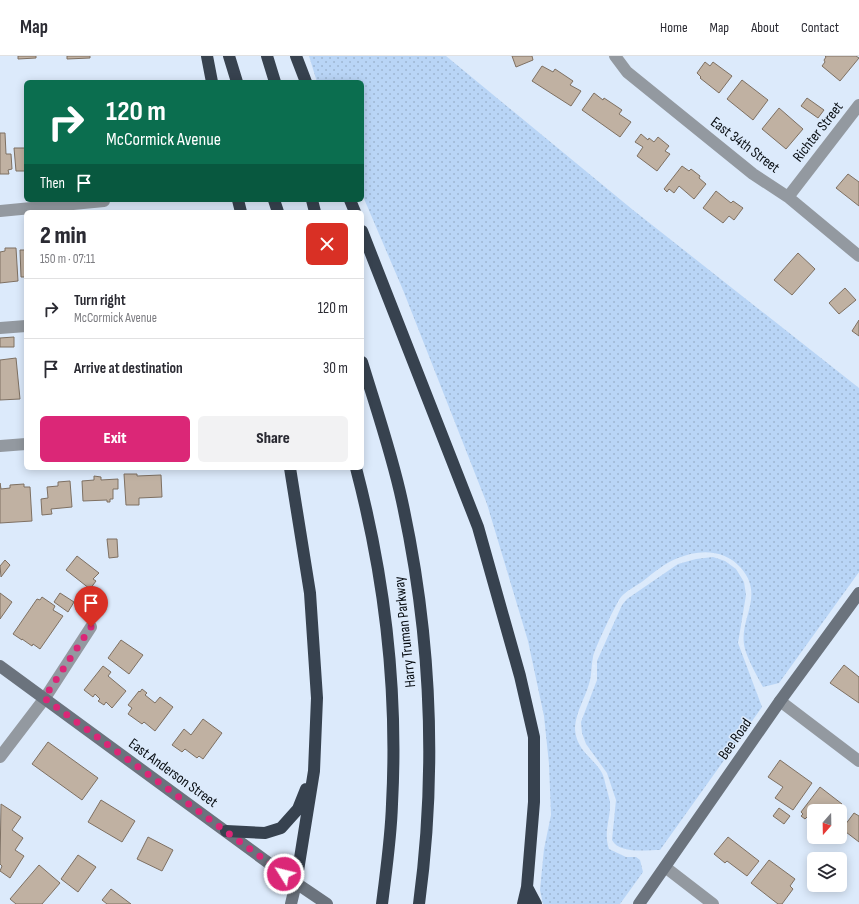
<!DOCTYPE html>
<html lang="en">
<head>
<meta charset="utf-8">
<style>
  :root { --surface:#fff; --page:#f2f2f3; --text:#2b2b33; --muted:#7c7c81; --line:#e1e1e2; --accent:#db2777 }
  body { margin:0; font-family:"Sofia Sans Condensed",sans-serif; background:var(--page); color:var(--text); height:100vh; display:flex; flex-direction:column; font-size:15px; white-space:nowrap }
  * { box-sizing:border-box; margin:0 }
  p { font-size:13px; color:var(--muted) }
  .icon { flex:none; width:22px; height:22px; fill:none; stroke:currentColor; stroke-width:2; stroke-linecap:round; stroke-linejoin:round }
  .map { position:relative; flex:1; overflow:hidden }
  .details { position:absolute; left:24px; top:154px; width:340px; height:260px; display:flex; flex-direction:column; background:var(--surface); border-radius:6px; box-shadow:0 2px 10px #0003 }
  .details>* { flex:none }
  .banner { position:absolute; left:24px; top:24px; width:340px; height:122px; border-radius:6px; box-shadow:0 2px 10px #0003; background:#0b6e4f; color:#fff; overflow:hidden }
  .needle { width:26px; rotate:200deg }
  .tools { position:absolute; left:807px; top:748px; display:grid; gap:8px }
  .tools a { display:grid; place-items:center; width:40px; height:40px; border-radius:6px; background:var(--surface); box-shadow:0 2px 10px #0003; font-size:20px }
  .pin { position:absolute; display:grid; place-items:center; width:34px; height:34px; color:#fff; margin:-41px -17px; border-radius:50% 50% 50% 0; rotate:-45deg; box-shadow:0 0 4px #0007 }
  .pin .icon { rotate:45deg }
  .me { position:absolute; width:44px; margin:-22px; rotate:306deg; stroke-linejoin:round; filter:drop-shadow(0 0 3px #0008) }
  .turn { display:flex; align-items:center; gap:14px; height:84px; padding:0 16px; font-size:18px }
  .turn .icon { width:52px; height:52px; stroke-width:2.5 }
  .turn b { display:block; font-size:28px; line-height:34px }
  .then { display:flex; align-items:center; height:38px; padding:0 16px; background:#0003; gap:8px; font-size:15px }
  .round { display:grid; place-items:center; flex:none; width:42px; height:42px; border-radius:6px; background:var(--page) }
  .summary { display:flex; align-items:center; justify-content:space-between; height:68px; padding:0 16px }
  h1 { font-size:24px; font-weight:800; line-height:30px }
  .primary-button { display:flex; gap:8px; margin-top:auto; padding:8px 16px }
  .primary-button a { flex:1; height:46px; border-radius:6px; background:var(--accent); color:#fff; font-size:16px; font-weight:800; line-height:46px; text-align:center }
  .primary-button a+a { background:var(--page); color:var(--text) }
  ul { padding:0; list-style:none }
  li { display:flex; align-items:center; gap:12px; height:60px; padding:0 16px; border-top:1px solid var(--line) }
  li div { flex:1 }
  li b { display:block; font-size:15px }
  li em { font-style:normal }
  header { display:flex; align-items:center; gap:24px; box-sizing:border-box; height:56px; padding:0 20px; background:var(--surface); border-bottom:1px solid var(--line) }
  header strong { font-size:19px }
  nav { display:flex; gap:22px; margin-inline-start:auto; font-size:14px }
  .map>svg:first-child { display:block }
  .grass { fill:url(#grass-dots) }
  .building { fill:#c0b1a2; stroke:#7e7062 }
  .lines { fill:none; stroke-linecap:round; stroke-linejoin:round }
  .street { stroke:#9399a0; stroke-width:12 }
  .secondary { stroke:#6b737d; stroke-width:12 }
  .highway { stroke:#37424f; stroke-width:12 }
  .route { stroke:#db2777; stroke-width:7; stroke-dasharray:0 12.6 }
  .labels { text-anchor:middle; dominant-baseline:central; stroke-width:3; stroke-linejoin:round; paint-order:stroke }
  .street-label { font-size:15px; fill:#080d12; stroke:#dceafb }
</style>
</head>
<body>
<header>
<strong>Map</strong>
<nav><a>Home</a><a>Map</a><a>About</a><a>Contact</a></nav>
</header>
<div class="map">
<svg width="859" height="848" viewBox="0 0 859 848">
  <defs>
    <pattern id="grass-dots" width="8" height="8" patternUnits="userSpaceOnUse"><rect width="8" height="8" fill="#b9d5f6"/><path d="M2 2h.1M6 6h.1" fill="none" stroke="#9eb6d2" stroke-width="1.8" stroke-linecap="round"/></pattern>
  </defs>
  <rect width="100%" height="100%" fill="#dceafb"/>
  <path class="grass" d="M309,0H446L633,154L859,332V516L779,627L763,631C757,620 748,604 745,593C737,564 766,541 741,512C725,493 699,493 678,502C665,507 653,517 643,525C636,530 626,535 621,541C616,547 594,594 593,601C591,610 592,619 589,628C585,642 576,656 575,671C575,697 599,704 604,722C605,727 609,741 610,746C611,763 603,776 609,793L626,801H636L640,804L643,816L620,848H543L540,834L544,793L551,759L549,708L544,660L528,585L487,448L403,234L362,138V26H317Z
    M713,501L725,505L736,513L744,526L746,539L738,587L762,651L660,794C646,794 619,798 612,784L616,744L607,717L586,688L582,677L581,666L597,624V605L622,549L627,543L678,508L696,503Z"/>
  <path class="building" d="M18,0H36V2L18,3Z
    M67,0H90V2L67,3Z
    M512,0H532L533,4L516,11Z
    M825,0H856L859,2L840,25L822,10L825,6L824,4L826,1Z
    M705,6L710,10L713,6L732,20L719,37L700,22L701,21L697,17Z
    M542,10L553,16L555,13L573,25L570,29L581,35L571,50L532,25Z
    M742,24L768,44L753,64L727,43Z
    M594,37L603,44L604,42L622,54L619,58L631,66L620,81L582,54Z
    M807,42L824,54L818,62L801,50Z
    M779,52L803,73L786,93L762,73Z
    M0,77H5L6,98H11L12,113L8,114L9,118H0Z
    M641,78L648,84L649,82L654,86L658,81L669,90L665,95L670,98L657,115L637,100L643,91L635,86Z
    M14,92H26V115H16Z
    M682,110L689,115L691,113L700,120L699,122L706,128L694,143L679,130L674,137L669,133L667,136L664,133Z
    M848,118L859,126V150L836,132Z
    M716,135L731,147L733,145L743,152L734,164L729,160L723,167L703,152Z
    M5,192H16L18,225L0,227V196L5,195Z
    M20,194H26V221H21Z
    M798,197L815,213L792,239L774,224Z
    M845,232L856,244L839,258L829,247Z
    M859,264V280L852,275Z
    M14,281V291H0V282Z
    M16,302L20,343L0,344V304Z
    M124,418H137V420L161,419L162,441L139,442V449H126Z
    M94,420L101,421V424L118,423V433H113V443H110V446H107V444L83,445L82,425L94,424Z
    M70,425L72,451L51,453L52,458L42,459L41,443L48,442L47,431L58,430V426Z
    M0,427L1,433L10,432V429L24,428V431H30L32,465L0,467Z
    M107,483H117L118,501L109,502Z
    M77,500L99,517L93,523L96,525L90,533L66,514Z
    M5,504L10,509L1,521L0,510Z
    M0,537L12,546L0,563Z
    M60,537L74,546L68,556L54,546Z
    M42,541L55,550L53,554L63,560L40,593L33,588L32,590L22,583V584L13,578L37,543L40,544Z
    M121,584L143,599L129,618L108,602Z
    M844,609L859,621V647L830,627Z
    M103,610L111,616L108,620L126,635L112,652L106,646L104,649L98,645L100,643L95,638L93,641L84,634Z
    M142,633L147,637L145,639L155,647L160,641L173,651L155,675L144,666L142,668L128,658L132,652L128,649L139,635L140,636Z
    M203,663L222,677L203,703L199,700L197,702L185,693L182,696L172,689L184,673L191,679Z
    M48,686L98,722L82,744L32,708Z
    M780,704L812,727L793,754L775,742L783,731L768,721Z
    M820,731L842,748L837,755H814L809,763L807,761L805,763L801,760L803,758L801,756Z
    M101,744L135,765L122,786L88,766Z
    M1,748L21,761L12,774L23,782L15,794L24,800L10,822L0,815L2,810L0,808Z
    M779,752L790,760L784,768L773,760Z
    M854,757L859,760V786L842,773Z
    M148,781L173,794L162,815L137,803Z
    M728,781L759,805L747,820L727,805L725,807L714,798Z
    M78,799L96,811L78,836L61,823Z
    M769,804L795,823L790,830L793,833L782,848H778L751,827Z
    M39,809L60,827L42,848H16L10,843Z
    M111,833L131,848H107L102,844Z"/>
  <g class="lines">
    <path class="street" d="M615,0L627,16L753,118L788,141L859,200
      M788,141L859,49
      M0,155L104,145
      M0,272L26,270
      M0,390L26,388
      M780,645L859,705
      M0,701L45,642L91,571
      M665,811L713,848"/>
    <path class="secondary" d="M0,610L296,827L327,848
      M291,848L296,827
      M639,848L780,645L859,537"/>
    <path class="highway" d="M207,0L212,26
      M229,0L237,26
      M267,0L275,26
      M296,0L306,26
      M238,144L241,156
      M274,144L278,156
      M312,144L315,156
      M350,144L355,156
      M362,175L478,471L520,620L534,681V746L527,831L523,848
      M362,306C376,352 392,398 402,445C431,578 437,714 419,848
      M290,412L310,537L317,642L314,715L296,827
      M356,412C385,522 398,635 392,748C391,782 386,815 382,848
      M226,775L265,777L281,772L298,753L306,733
      M527,831L536,848"/>
  </g>
  <g class="lines">
    <path class="route" d="M91,571L44,642L284,818"/>
  </g>
  <g class="labels">
    <g class="street-label">
      <text transform="translate(818 76) rotate(-52)">Richter Street</text>
      <text transform="translate(745 89) rotate(37)">East 34th Street</text>
      <text transform="translate(405 576) rotate(-96)">Harry Truman Parkway</text>
      <text transform="translate(735 683) rotate(-55)">Bee Road</text>
      <text transform="translate(173 717) rotate(36)">East Anderson Street</text>
    </g>
  </g>
</svg>
<div class="tools">
<a><svg class="needle" viewBox="-14 -14 28 28"><path d="M0-13l5 13h-10z" fill="#e53935"/><path d="M0 13l5-13h-10z" fill="#7c7c81"/></svg></a>
<a><svg class="icon" aria-label="layers" viewBox="0 0 24 24"><path d="M12 4l9 5-9 5-9-5zM3 14l9 5 9-5"/></svg></a>
</div>
<div class="pin" style="left:91px;top:571px;background:#d93025"><svg class="icon" aria-label="arrive" viewBox="0 0 24 24"><path d="M6 21V4h12l-3 4 3 4H6"/></svg></div>
<svg class="me" style="left:284px;top:818px" viewBox="-20 -20 40 40"><circle r="17" fill="#db2777" stroke="#fff" stroke-width="3"/><path d="M0-11L8 9 0 5-8 9z" fill="#fff"/></svg>
<div class="banner">
<div class="turn"><svg class="icon" aria-label="right" viewBox="0 0 24 24"><path d="M7 20v-9h11M14 6l5 5-5 5"/></svg><div><b>120 m</b>McCormick Avenue</div></div>
<div class="then">Then<svg class="icon" aria-label="arrive" viewBox="0 0 24 24"><path d="M6 21V4h12l-3 4 3 4H6"/></svg></div>
</div>
<section class="details">
<div class="summary"><div><h1>2 min</h1><p>150 m · 07:11</p></div><a class="round" style="background:#d93025;color:#fff"><svg class="icon" aria-label="close" viewBox="0 0 24 24"><path d="M6 6l12 12M18 6L6 18"/></svg></a></div>
<ul>
<li><svg class="icon" aria-label="right" viewBox="0 0 24 24"><path d="M7 20v-9h11M14 6l5 5-5 5"/></svg><div><b>Turn right</b><p>McCormick Avenue</p></div><em>120 m</em></li>
<li><svg class="icon" aria-label="arrive" viewBox="0 0 24 24"><path d="M6 21V4h12l-3 4 3 4H6"/></svg><div><b>Arrive at destination</b></div><em>30 m</em></li>
</ul>
<div class="primary-button"><a>Exit</a><a>Share</a></div>
</section>
</div>
</body>
</html>
